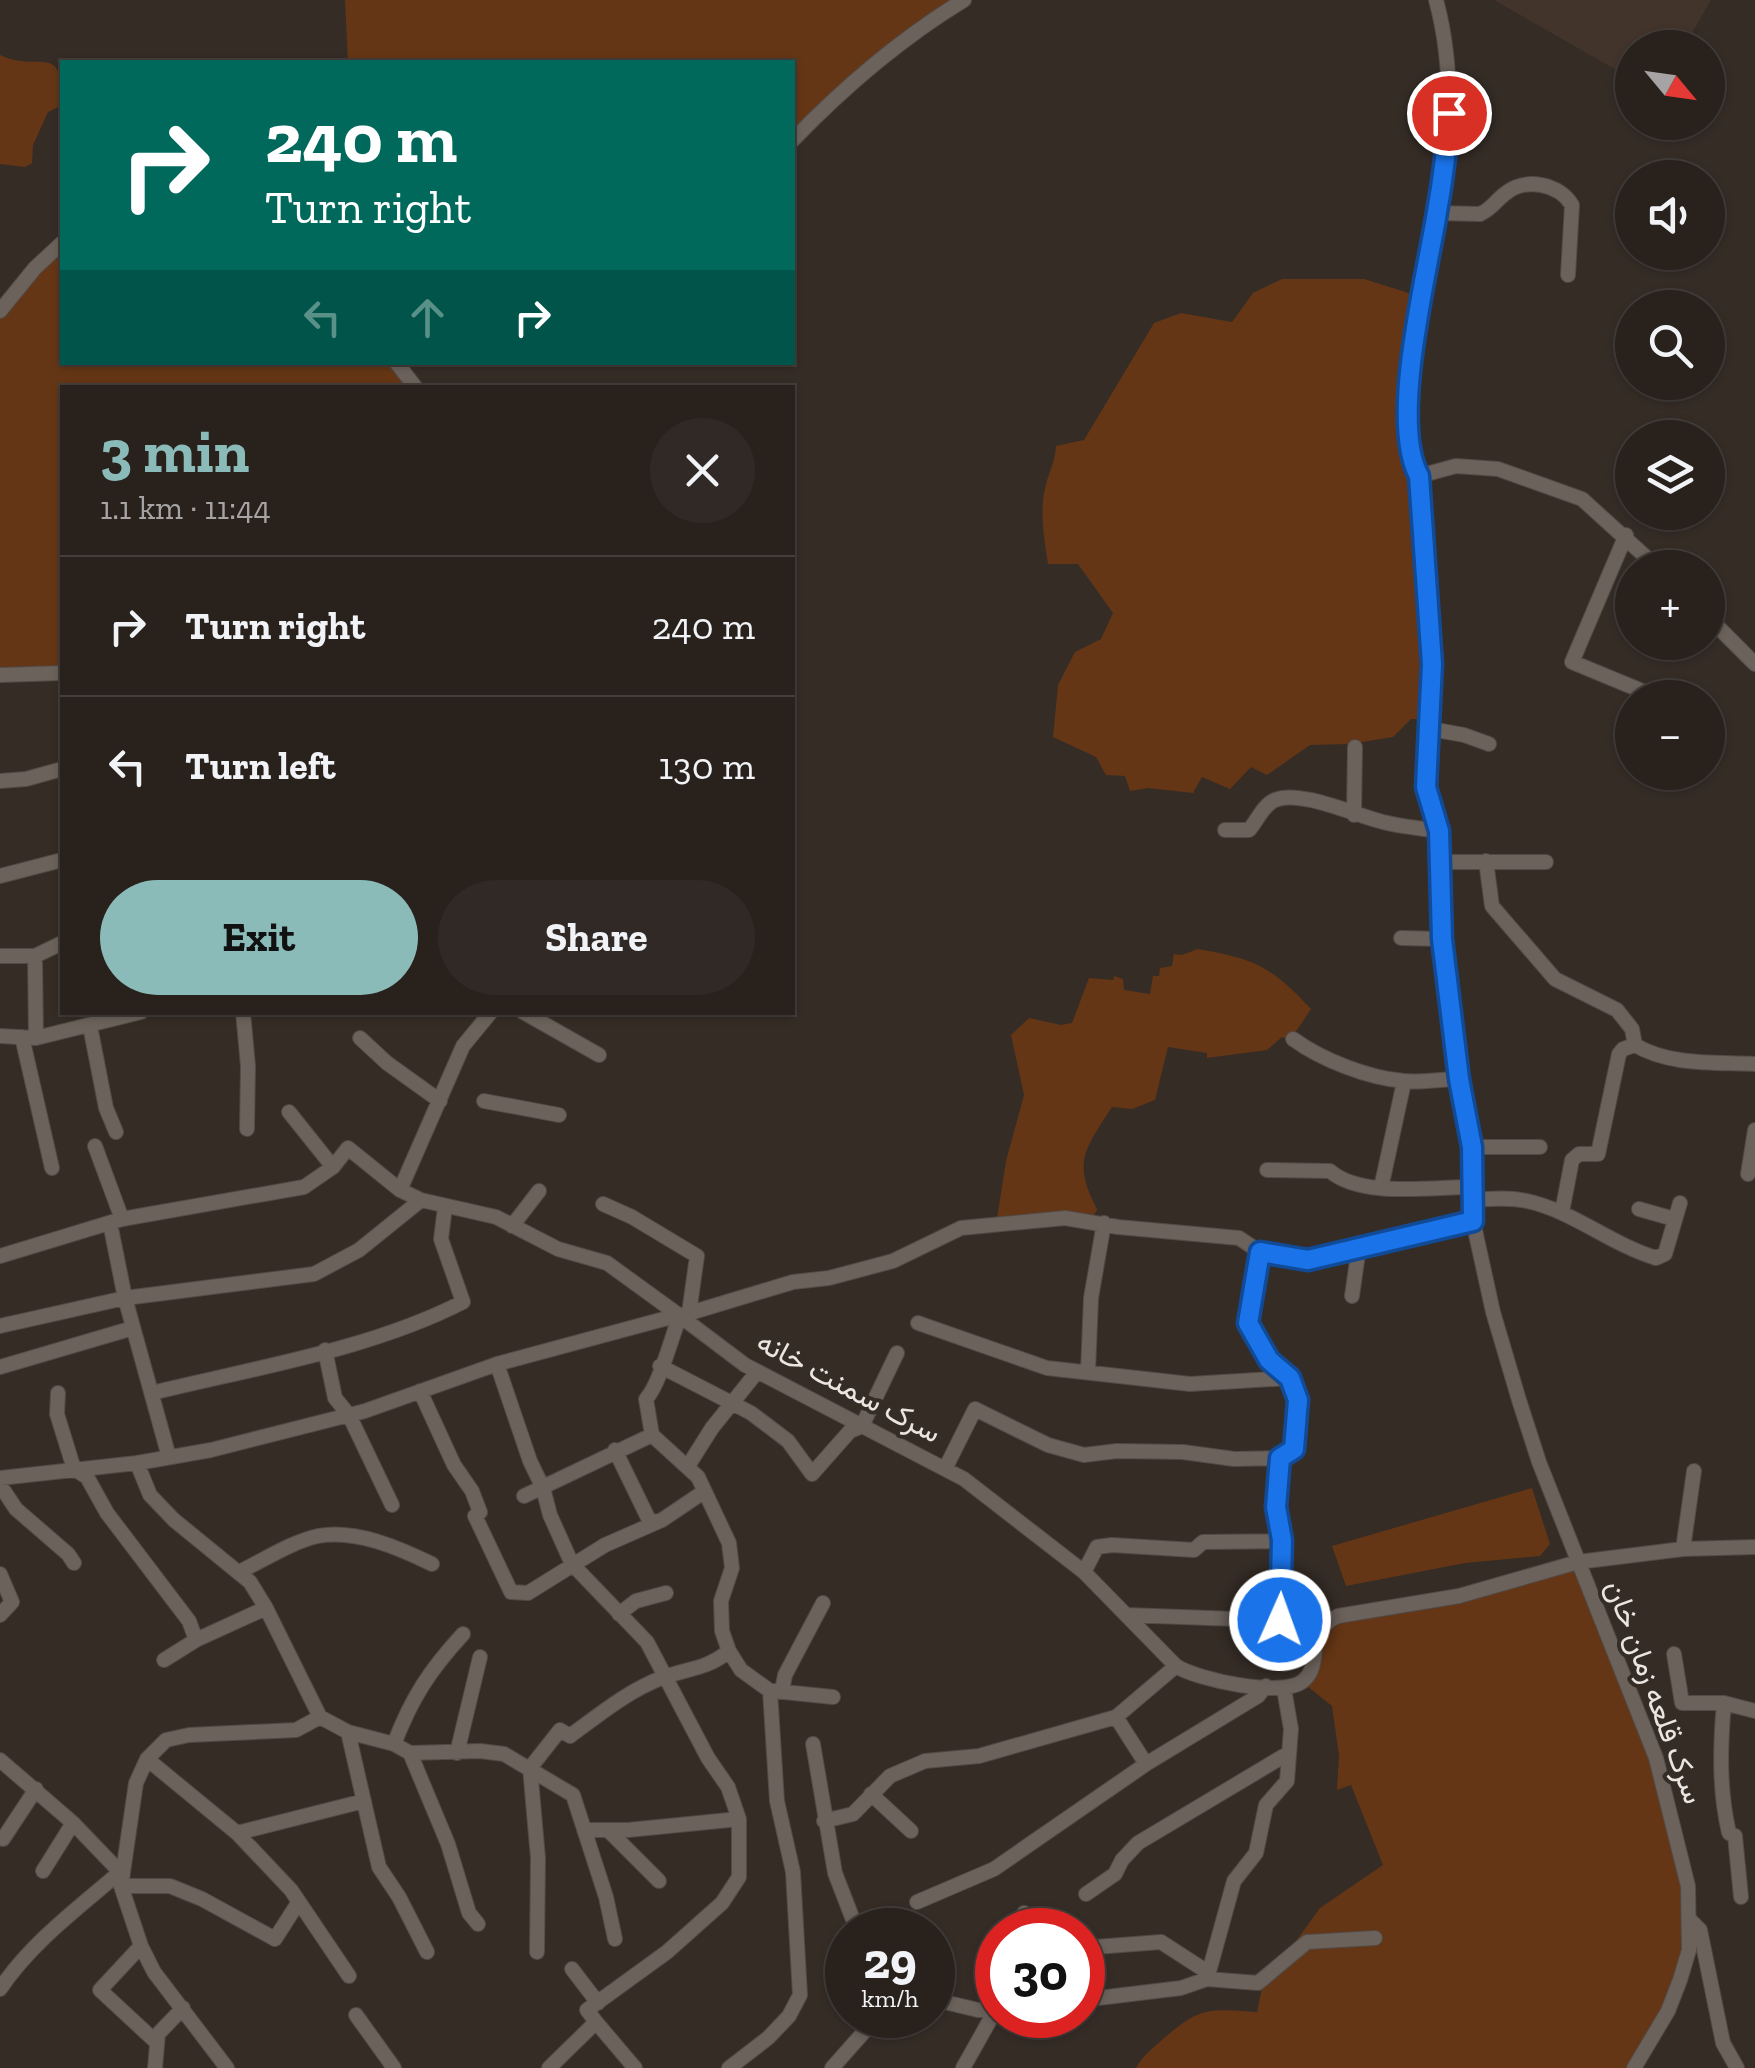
<!DOCTYPE html>
<html lang="en">
<head>
<meta charset="utf-8">
<style>
  :root { --surface:#28211c; --page:#302925; --text:#f1f3f6; --muted:#a5a3a3; --line:#443e3b; --accent:#8bbbb9 }
  body { margin:0; font-family:"Zilla Slab",Vazirmatn,serif; background:var(--page); color:var(--text); height:100vh; display:flex; flex-direction:column; font-size:38px; white-space:nowrap }
  * { box-sizing:border-box; margin:0 }
  p { font-size:32px; color:var(--muted) }
  .icon { flex:none; width:55px; height:55px; fill:none; stroke:currentColor; stroke-width:2; stroke-linecap:round; stroke-linejoin:round }
  .map { position:relative; flex:1; overflow:hidden }
  .details { position:absolute; left:60px; top:385px; width:735px; height:630px; display:flex; flex-direction:column; background:var(--surface); border-radius:0px; box-shadow:0 2px 8px #0004,0 0 0 2px var(--line) }
  .details>* { flex:none }
  .banner { position:absolute; left:60px; top:60px; width:735px; height:305px; border-radius:0px; box-shadow:0 2px 8px #0004,0 0 0 2px var(--line); background:#00695c; color:#fff; overflow:hidden }
  .needle { width:65px; rotate:119deg }
  .fabs { position:absolute; left:1615px; top:30px; display:grid; gap:20px }
  .fabs a { display:grid; place-items:center; width:110px; height:110px; border-radius:50%; background:var(--surface); box-shadow:0 2px 8px #0004,0 0 0 2px var(--line); font-size:50px }
  .speed { position:absolute; left:825px; top:1908px; display:flex; gap:20px; font-size:50px; font-weight:700; text-align:center }
  .speed>* { display:grid; place-content:center; width:130px; height:130px; border-radius:50%; background:var(--surface); box-shadow:0 2px 8px #0004,0 0 0 2px var(--line); line-height:1 }
  .speed small { font-size:25px; font-weight:400 }
  .speed .limit { border:15px solid #d22; background:#fff; color:#111 }
  .pin { position:absolute; display:grid; place-items:center; width:85px; height:85px; color:#fff; margin:-42px; border:5px solid #fff; border-radius:50%; box-shadow:0 2px 10px #0007 }
  .me { position:absolute; width:110px; margin:-55px; rotate:2deg; stroke-linejoin:round; filter:drop-shadow(0 0 8px #0008) }
  .turn { display:flex; align-items:center; gap:35px; height:210px; padding:0 40px; font-size:45px }
  .turn .icon { width:130px; height:130px; stroke-width:2.5 }
  .turn b { display:block; font-size:70px; line-height:85px }
  .lanes { display:flex; align-items:center; height:95px; padding:0 40px; background:#0003; justify-content:center; gap:50px; direction:ltr }
  .lanes .off { opacity:.35 }
  .round { display:grid; place-items:center; flex:none; width:105px; height:105px; border-radius:52px; background:var(--page) }
  .head { display:flex; align-items:center; justify-content:space-between; height:170px; padding:0 40px }
  h1 { font-size:60px; font-weight:800; line-height:75px; color:var(--accent) }
  .cta { display:flex; gap:20px; margin-top:auto; padding:20px 40px }
  .cta a { flex:1; height:115px; border-radius:60px; background:var(--accent); color:#111; font-size:40px; font-weight:800; line-height:115px; text-align:center }
  .cta a+a { background:var(--page); color:var(--text) }
  ul { padding:0; list-style:none }
  li { display:flex; align-items:center; gap:30px; height:140px; padding:0 40px; border-top:2px solid var(--line) }
  li div { flex:1 }
  li b { display:block; font-size:38px }
  li em { font-style:normal }
  .map>svg:first-child { display:block }
  .built { fill:#42342b }
  .green { fill:#643615 }
  .lines { fill:none; stroke-linecap:round; stroke-linejoin:round }
  .minor-casing { stroke:#524a46; stroke-width:16 }
  .minor { stroke:#6c625c; stroke-width:14 }
  .route-casing { stroke:#114b97; stroke-width:25 }
  .route { stroke:#1a73e8; stroke-width:18 }
  .labels { text-anchor:middle; dominant-baseline:central; stroke-width:8; stroke-linejoin:round; paint-order:stroke }
  .street-label { font-size:30px; fill:#ebe5e2; stroke:#352c26 }
</style>
</head>
<body>
<div class="map">
<svg width="1755" height="2068" viewBox="0 0 1755 2068">
  <rect width="100%" height="100%" fill="#352c26"/>
  <path class="built" d="M1494,0H1711L1684,47L1632,48V79Z"/>
  <path class="green" d="M345,0H950C893,40 840,80 793,130L792,62H348Z
    M0,55C40,74 63,39 62,105L48,112L33,145L32,163L25,167L0,164Z
    M62,243V362L396,363L416,387L62,388V673L0,675V311Z
    M1282,279H1364L1415,295C1408,355 1394,415 1411,473L1424,655L1423,719H1411L1393,737L1350,744L1310,745L1267,775L1251,767L1230,789L1202,777L1193,793L1148,788L1130,791L1125,776L1106,775L1096,757L1053,737L1058,685L1075,652L1101,639L1113,613L1078,564H1048C1044,538 1039,510 1046,484C1050,470 1055,461 1056,446L1084,440L1154,323L1181,313L1232,322L1253,293Z
    M1198,949C1255,959 1271,966 1311,1009L1293,1036L1286,1039L1282,1037L1267,1050L1207,1058V1053L1168,1047L1155,1100L1132,1109L1112,1107C1085,1149 1072,1162 1097,1209L1091,1221L996,1225L1006,1161L1024,1095L1011,1035L1029,1018L1061,1025L1072,1023L1089,978L1113,980L1114,976L1123,979L1124,990L1150,994L1153,976H1159L1160,968L1172,966L1174,954L1182,955Z
    M1532,1488L1550,1544L1540,1556L1465,1563L1346,1586L1332,1546Z
    M1578,1562L1634,1700L1688,1886L1680,1980L1634,2068H1136C1144,2054 1152,2049 1163,2039C1201,2006 1208,2009 1257,2012L1262,1988L1320,1908L1383,1865L1351,1785L1337,1790L1339,1755L1332,1706L1302,1682L1324,1622Z"/>
  <g class="lines">
    <defs>
      <path id="minor" d="M1436,0C1449,48 1451,95 1447,144C1440,222 1385,413 1419,476L1432,664L1426,787L1439,831L1442,939L1459,1079L1472,1147L1473,1221L1493,1312L1519,1400L1539,1462L1656,1758L1688,1886L1689,1950L1680,1980L1668,2011L1634,2068
        M792,141C844,87 900,39 964,0
        M1437,213L1480,214C1492,209 1496,200 1506,193C1526,177 1559,184 1572,205L1568,275
        M0,311L35,268L62,243
        M396,362L416,388
        M1419,476L1456,466L1498,469L1582,499L1658,568
        M1626,535L1572,662L1647,693
        M1708,617L1755,664
        M0,675L62,673
        M1431,729L1464,735L1489,744
        M0,781L26,779L62,769
        M1354,815L1355,747
        M1225,830H1249C1257,821 1263,805 1275,800C1300,789 1357,816 1383,822C1402,827 1420,828 1439,831
        M1486,861L1492,906L1555,979L1617,1010L1632,1029L1635,1045C1670,1066 1716,1062 1755,1064
        M1439,862H1546
        M0,876L62,860
        M1401,938L1442,939
        M0,956H35L62,943
        M35,956L36,1038
        M243,1012L248,1066L247,1129
        M523,1012L599,1055
        M90,1026L106,1108L116,1132
        M0,1036L36,1038L141,1012
        M22,1037L52,1168
        M360,1038L387,1063L440,1101
        M1293,1039C1322,1060 1368,1078 1404,1081C1422,1083 1441,1079 1459,1079
        M484,1101L559,1115
        M289,1112L333,1167
        M95,1146L122,1219
        M1472,1147H1540
        M1267,1170L1330,1171C1361,1198 1431,1187 1471,1187
        M1748,1174L1755,1130
        M1381,1188L1404,1082
        M400,1190L463,1046L491,1012
        M1472,1200C1489,1199 1509,1197 1527,1201C1573,1211 1610,1244 1656,1258L1665,1254L1680,1203
        M603,1204L632,1217L697,1256L689,1313
        M1639,1209L1674,1219
        M1562,1212L1572,1160L1579,1154H1598L1619,1054L1623,1049L1635,1045
        M110,1223L125,1298L169,1457
        M512,1226L539,1191
        M1260,1252L1248,1323L1269,1360L1290,1378L1298,1400L1294,1449L1281,1458L1276,1507L1282,1541L1280,1620
        M0,1256L122,1219L304,1187L333,1167L348,1148L400,1190L421,1200L496,1217L558,1249L607,1263L680,1316
        M1352,1296L1359,1247
        M680,1316C671,1338 660,1384 646,1399L652,1435L698,1477L729,1543L732,1568L721,1601L722,1631L729,1651L741,1670L770,1691L777,1801L793,1872L800,1995L789,2016L768,2038L729,2068
        M680,1316L793,1282L829,1278L893,1261L961,1228L1065,1218L1118,1227L1239,1238L1260,1252L1308,1260L1473,1221
        M918,1323L1047,1368L1190,1384L1290,1378
        M0,1326L125,1298L314,1274L359,1250L421,1200
        M325,1350L335,1398L349,1415L392,1505
        M497,1364L530,1461L543,1488L550,1515L572,1564L647,1642L708,1758L728,1787L739,1819V1877L722,1903L667,1952L587,2010L596,2022L549,2068
        M660,1366L751,1413L788,1441L812,1474L850,1431L862,1426L897,1353
        M0,1367L133,1328
        M1088,1371L1091,1298L1104,1223
        M420,1391L454,1465L472,1491L480,1512L475,1516L511,1592L528,1593L605,1545L662,1520L702,1493
        M58,1393L57,1414L74,1469L87,1477L107,1513L189,1621L196,1640
        M152,1393C253,1368 369,1350 463,1302L441,1239L445,1207
        M615,1450L650,1522L659,1521
        M137,1463L150,1495L174,1520L250,1582L266,1608L320,1717L348,1732L394,1744L410,1753L480,1751L504,1754L573,1795L606,1897L615,1939
        M688,1466L712,1428L757,1372
        M945,1469L975,1409L1048,1445L1084,1455L1117,1451L1183,1452L1234,1459L1281,1458
        M0,1478L137,1463L211,1450L365,1411L497,1364L675,1316H680L745,1365L964,1479L1084,1572L1176,1666C1198,1680 1282,1698 1303,1681C1325,1663 1302,1632 1338,1616L1459,1596L1578,1562L1683,1549L1755,1547
        M0,1485L16,1509L68,1554L74,1563
        M524,1496L652,1435
        M1683,1549L1694,1471
        M239,1572C264,1560 291,1542 318,1536C356,1529 399,1548 432,1564
        M1084,1572L1097,1547L1112,1545L1194,1550L1203,1542L1282,1541
        M0,1574L12,1602L0,1615
        M619,1614L636,1601L666,1593
        M1126,1615L1324,1622
        M1674,1654L1682,1703H1724L1755,1711
        M164,1660L196,1640L266,1608
        M774,1691L833,1697
        M782,1691L785,1675L823,1603
        M1724,1703C1720,1747 1719,1790 1729,1833L1735,1836L1741,1897
        M1116,1717L1176,1666
        M348,1732L379,1867L399,1897L427,1952
        M394,1744C412,1697 430,1670 463,1634
        M813,1744L835,1873L857,1930
        M410,1753L448,1844L469,1913L478,1924
        M457,1753L480,1657
        M147,1759L237,1833L291,1890L349,1976
        M0,1760L73,1823L120,1872
        M871,1794L911,1831
        M824,1821L853,1814L890,1776L925,1761L979,1756L1116,1717L1146,1764
        M584,1830H628L739,1819
        M608,1830L659,1881
        M237,1833L364,1801
        M3,1839L36,1789
        M43,1871L73,1823
        M121,1886H170L202,1899L275,1939L298,1903
        M1086,1894L1115,1874L1122,1860L1138,1843L1287,1754
        M917,1902L994,1869L1146,1764L1258,1696L1266,1686
        M1024,1913L1036,1930
        M1691,1921L1700,1930L1723,2043L1737,2068
        M141,1946L100,1990L155,2041
        M1082,1948L1161,1942L1209,1973
        M537,1952L538,1858L530,1768L560,1730L570,1736C600,1714 629,1690 664,1677C690,1668 707,1669 729,1651
        M572,1969L598,2003
        M1207,1979L1234,1881L1256,1853L1266,1805L1287,1781L1291,1729L1284,1689
        M0,1989C32,1942 77,1909 120,1872
        M932,1999L978,2010H998
        M1082,2000L1181,1988L1207,1979L1258,1983L1307,1942L1375,1938
        M356,2015L394,2068
        M596,2022L635,2068
        M155,2068L158,2034L183,2008
        M227,2068L154,1972L141,1946L121,1886L136,1783L147,1759L166,1740L189,1735L296,1730L320,1717
        M832,2068L879,2015
        M963,2068L995,2011"/>
    </defs>
    <use href="#minor" class="minor-casing"/>
    <use href="#minor" class="minor"/>
  </g>
  <g class="lines">
    <defs>
      <path id="route" d="M1280,1620L1282,1540L1276,1507L1280,1458L1294,1449L1298,1400L1290,1378L1269,1360L1248,1323L1260,1252L1308,1260L1473,1221L1472,1147L1459,1079L1442,939L1439,831L1426,787L1432,664L1419,476C1389,421 1427,275 1437,212C1443,179 1447,146 1449,113"/>
    </defs>
    <use href="#route" class="route-casing"/>
    <use href="#route" class="route"/>
  </g>
  <g class="labels">
    <g class="street-label">
      <text transform="translate(849 1387) rotate(28)">سرک سمنت خانه</text>
      <text transform="translate(1655 1692) rotate(70)">سرک قلعه زمان خان</text>
    </g>
  </g>
</svg>
<div class="fabs">
<a><svg class="needle" viewBox="-14 -14 28 28"><path d="M0-13l5 13h-10z" fill="#e53935"/><path d="M0 13l5-13h-10z" fill="#a5a3a3"/></svg></a>
<a><svg class="icon" aria-label="sound" viewBox="0 0 24 24"><path d="M4 9h4l5-4v14l-5-4H4zM17 9q2 3 0 6"/></svg></a>
<a><svg class="icon" aria-label="search" viewBox="0 0 24 24"><circle cx="10" cy="10" r="6"/><path d="M15 15l6 6"/></svg></a>
<a><svg class="icon" aria-label="layers" viewBox="0 0 24 24"><path d="M12 4l9 5-9 5-9-5zM3 14l9 5 9-5"/></svg></a>
<a>+</a>
<a>−</a>
</div>
<div class="speed"><div>29<small>km/h</small></div><div class="limit">30</div></div>
<div class="pin" style="left:1449px;top:113px;background:#d93025"><svg class="icon" aria-label="arrive" viewBox="0 0 24 24"><path d="M6 21V4h12l-3 4 3 4H6"/></svg></div>
<svg class="me" style="left:1280px;top:1620px" viewBox="-20 -20 40 40"><circle r="17" fill="#1a73e8" stroke="#fff" stroke-width="3"/><path d="M0-11L8 9 0 5-8 9z" fill="#fff"/></svg>
<div class="banner">
<div class="turn"><svg class="icon" aria-label="right" viewBox="0 0 24 24"><path d="M7 20v-9h11M14 6l5 5-5 5"/></svg><div><b>240 m</b>Turn right</div></div>
<div class="lanes"><svg class="icon off" aria-label="left" viewBox="0 0 24 24"><path d="M17 20v-9H6M10 6l-5 5 5 5"/></svg><svg class="icon off" aria-label="ahead" viewBox="0 0 24 24"><path d="M12 20V5M6 11l6-6 6 6"/></svg><svg class="icon" aria-label="right" viewBox="0 0 24 24"><path d="M7 20v-9h11M14 6l5 5-5 5"/></svg></div>
</div>
<section class="details">
<div class="head"><div><h1>3 min</h1><p>1.1 km · 11:44</p></div><a class="round"><svg class="icon" aria-label="close" viewBox="0 0 24 24"><path d="M6 6l12 12M18 6L6 18"/></svg></a></div>
<ul>
<li><svg class="icon" aria-label="right" viewBox="0 0 24 24"><path d="M7 20v-9h11M14 6l5 5-5 5"/></svg><div><b>Turn right</b></div><em>240 m</em></li>
<li><svg class="icon" aria-label="left" viewBox="0 0 24 24"><path d="M17 20v-9H6M10 6l-5 5 5 5"/></svg><div><b>Turn left</b></div><em>130 m</em></li>
</ul>
<div class="cta"><a>Exit</a><a>Share</a></div>
</section>
</div>
</body>
</html>
